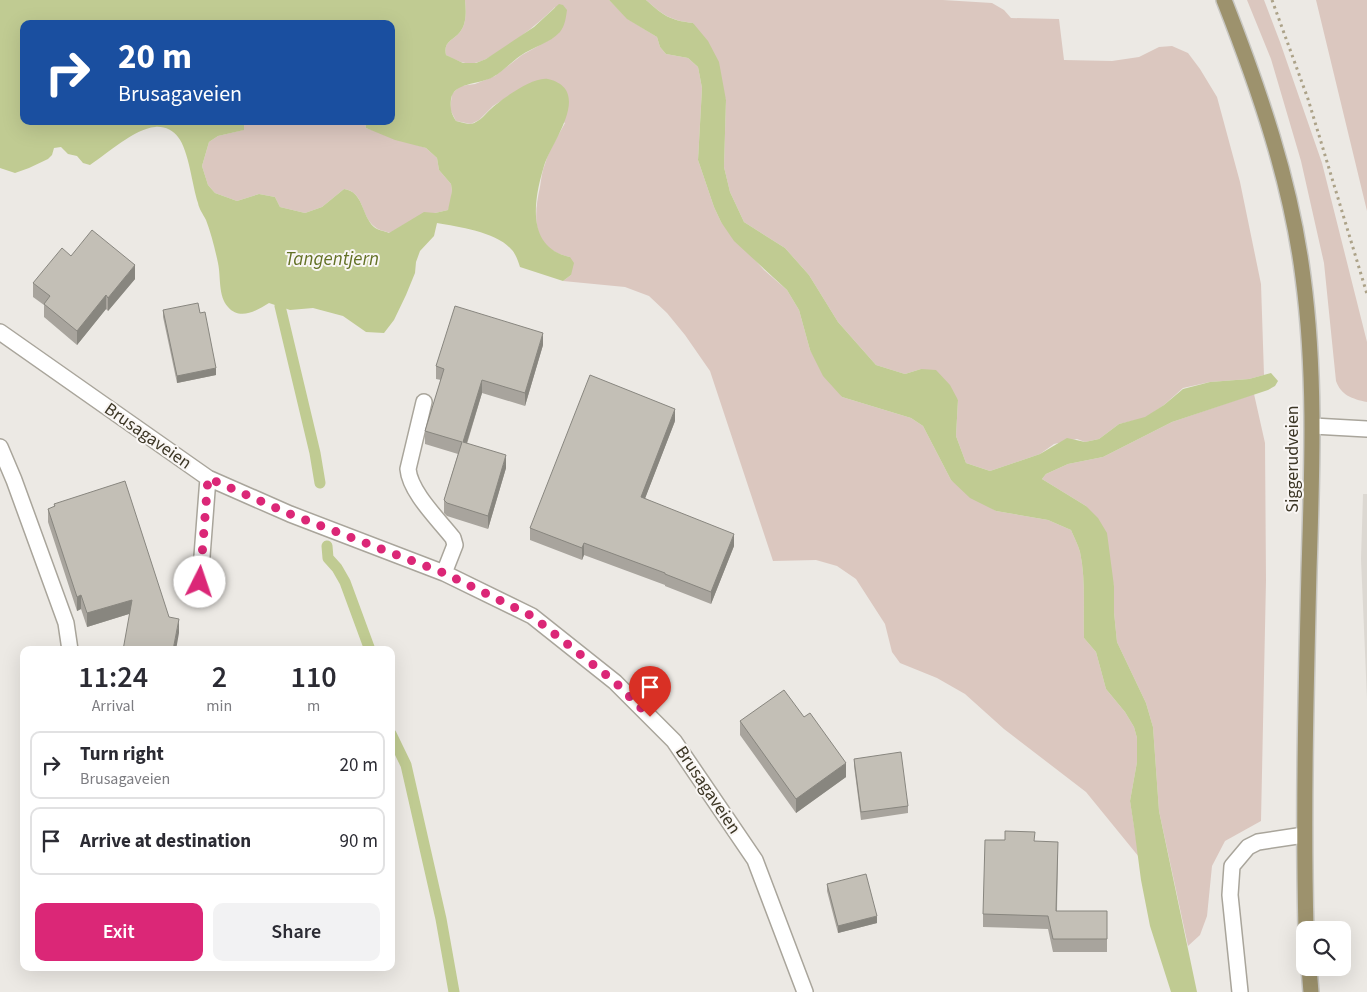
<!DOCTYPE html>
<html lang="en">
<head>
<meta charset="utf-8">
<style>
  :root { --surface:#fff; --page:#f2f2f3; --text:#2b2b33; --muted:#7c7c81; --line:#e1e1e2; --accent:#db2777 }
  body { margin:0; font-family:"Source Sans 3",sans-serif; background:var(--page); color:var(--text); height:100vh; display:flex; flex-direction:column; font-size:19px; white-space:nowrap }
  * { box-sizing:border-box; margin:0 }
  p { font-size:16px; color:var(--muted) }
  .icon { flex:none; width:28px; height:28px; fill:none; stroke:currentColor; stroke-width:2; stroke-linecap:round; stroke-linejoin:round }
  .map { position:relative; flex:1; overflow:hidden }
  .side { position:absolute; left:20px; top:646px; width:375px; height:325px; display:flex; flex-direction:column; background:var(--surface); border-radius:10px; box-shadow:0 5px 20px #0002 }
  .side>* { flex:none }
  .guide { position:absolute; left:20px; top:20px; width:375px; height:105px; border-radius:10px; box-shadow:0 5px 20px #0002; background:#1a4fa0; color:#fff; overflow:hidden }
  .fabs { position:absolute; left:1296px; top:921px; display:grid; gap:10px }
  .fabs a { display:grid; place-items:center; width:55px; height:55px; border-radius:10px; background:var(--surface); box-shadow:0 5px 20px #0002; font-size:25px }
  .pin { position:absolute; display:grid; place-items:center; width:42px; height:42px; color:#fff; margin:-51px -21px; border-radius:50% 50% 50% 0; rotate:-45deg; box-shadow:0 0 5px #0007 }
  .pin .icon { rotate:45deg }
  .me { position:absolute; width:55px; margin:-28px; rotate:4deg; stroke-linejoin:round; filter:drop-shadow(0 0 4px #0008) }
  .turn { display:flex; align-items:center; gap:18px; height:105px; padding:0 15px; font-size:22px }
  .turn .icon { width:65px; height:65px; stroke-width:2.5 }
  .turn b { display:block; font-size:35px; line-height:42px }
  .eta { display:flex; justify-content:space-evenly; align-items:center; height:85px; text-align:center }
  .eta b { font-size:30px; font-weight:600; line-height:35px }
  .action { display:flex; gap:10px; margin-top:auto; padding:10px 15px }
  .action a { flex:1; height:58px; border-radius:10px; background:var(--accent); color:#fff; font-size:20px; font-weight:600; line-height:58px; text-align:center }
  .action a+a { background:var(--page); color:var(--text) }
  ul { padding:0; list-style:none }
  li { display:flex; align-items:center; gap:15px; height:68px; margin:0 10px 8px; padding:0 5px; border:2px solid var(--line); border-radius:10px }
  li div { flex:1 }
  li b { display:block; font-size:19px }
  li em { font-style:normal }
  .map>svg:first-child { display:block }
  .built { fill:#dcd8d2 }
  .green { fill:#dbc7bf }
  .water { fill:#c0cb92; fill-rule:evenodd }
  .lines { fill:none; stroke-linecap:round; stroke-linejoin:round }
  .stream { stroke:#c0cb92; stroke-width:11 }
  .minor-casing { stroke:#a9a59b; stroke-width:18 }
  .major-casing { stroke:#c8c7c2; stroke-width:18 }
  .path { stroke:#aca288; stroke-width:3; stroke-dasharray:2.5 4; stroke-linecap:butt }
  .minor { stroke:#fff; stroke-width:15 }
  .major { stroke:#9d926d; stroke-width:15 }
  .wall { fill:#a8a49d }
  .shaded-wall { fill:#88867f }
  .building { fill:#c3bfb6; stroke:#88867f }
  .route { stroke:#db2777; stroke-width:9; stroke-dasharray:0 16.2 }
  .labels { text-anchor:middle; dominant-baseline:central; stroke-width:4; stroke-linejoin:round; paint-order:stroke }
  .street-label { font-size:18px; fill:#3c3625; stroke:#f9f6f4 }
  .water-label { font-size:19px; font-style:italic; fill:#637125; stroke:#f9f6f4 }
</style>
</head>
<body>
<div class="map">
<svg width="1367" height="992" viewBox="0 0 1367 992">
  <rect width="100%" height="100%" fill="#ece9e4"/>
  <path class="built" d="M1363,494H1367V699L1361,559Z"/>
  <path class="green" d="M465,0H609L628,19L657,37L660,47L666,54L688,58L698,67L702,88L698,160L714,207L721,222L764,270L787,290L799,310L810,350L842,397L911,418L923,426L951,480L996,511L1048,520L1071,530C1074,537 1078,545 1080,552C1086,580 1083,609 1084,638L1096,652L1106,689L1125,712L1134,727L1137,738V762L1130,801L1139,857L1086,792L1004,729L965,694L937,678L900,663L892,652L885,624L856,579L837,566L816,560L773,561L710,371L685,335L667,313L649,296L625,287L563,281L571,275L570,257C532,249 533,218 540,187C541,180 542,171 545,164C549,150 558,136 565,123L515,92L493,106L479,120L471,124L456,121L450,109L452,94L460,86L475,84L495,76L522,55L549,40L555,7C542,21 494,60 475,63C465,65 455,60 446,55C443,41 453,41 460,32C467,23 466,10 465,0Z
    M646,0H943L992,3L1004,10L1011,18L1059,19L1064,60L1112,61L1139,57L1159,47L1172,46L1188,53L1200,69L1217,97L1240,182L1261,284L1264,375L1249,379L1210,382L1183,388L1164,405L1145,418L1119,424L1099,439L1085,442L1077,439L1054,444L1040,454L990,471L966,463L956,436L958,400L921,369L905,374L876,365L838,322L809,275L785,248L744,222L730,192L724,167L726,100L693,23C670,20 664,16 646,0Z
    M1247,0H1264L1280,42L1322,163L1367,342V402C1352,399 1341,395 1336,381L1324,263L1301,161L1271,59Z
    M1316,0H1367V211Z
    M244,121H365L366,128L426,148L437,158L439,170L451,184L452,191L451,204L448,210L435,213H424L390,233C385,231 378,230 375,227C360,216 365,192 344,189L322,207L305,213L280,207L275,197L259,194L237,201L215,193L208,185L202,166L209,142L218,136L243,130Z
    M1254,394L1265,443L1266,580L1261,821L1225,841L1212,866L1207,916L1200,935L1188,946L1159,811L1153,727L1146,703L1117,642L1114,612V586L1086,506L1042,479L1046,474L1068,464L1103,457L1172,422Z"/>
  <path class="water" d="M0,0H465C466,10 467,23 460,32C453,41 443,41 446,55L463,63H476L486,59L534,27L559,4L563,5L567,10C566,17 565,26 560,32C550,43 533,47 520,56C511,62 503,72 493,77C478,85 454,82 451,99C450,109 451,113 456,121C461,122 467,124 471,124C480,122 486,113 492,108C503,98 534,76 548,79C594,90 551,142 544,166C534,199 525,247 570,257L574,263L571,275L563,281L520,267C518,261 516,254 511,249C496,232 459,227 437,223L434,236L420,251L416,262L415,273L406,295L394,320L384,333L366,332L343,316L313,308L290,310L269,303C258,310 240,321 228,307C218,296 221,277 218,263C215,249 211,233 206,220C203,214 199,209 198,203C192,185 189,151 178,137C173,130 164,126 155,127C134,129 108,153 90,165L83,163L77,156L68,154L61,147L54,148L52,155L48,159L29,168L15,173L0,168ZM24,24H391V121H365L366,128L395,140L426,148L437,158L439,170L451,184L452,191L448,210L435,213L424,212L389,233C385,231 377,230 374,227C361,215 364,192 344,189L322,207L305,213L280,207L275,197L259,194L237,201L215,193L208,185L202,166L209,142L218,136L244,130V121H24Z
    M609,0H646C664,16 669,20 693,23L708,41L719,62L726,100L724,167L730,192L744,222L785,248L809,275L838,322L876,365L905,374L921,369L936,370L950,385L958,400L956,436L966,463L990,471L1040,454L1067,438L1085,442L1099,439L1119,424L1145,417L1164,405L1183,389L1210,382L1249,379L1271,373L1278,381L1275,386L1268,390L1172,422L1103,457L1068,464L1046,474L1042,479L1086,506L1098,518L1107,533L1114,586V612L1117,642L1146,703L1153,727L1159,811L1197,992H1171L1150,926L1141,880L1134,827L1130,801L1137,762V738L1134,727L1125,712L1106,689L1096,652L1084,638C1083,609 1086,580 1080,552C1078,545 1074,537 1071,530L1048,520L996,511L970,498L951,480L923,426L911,418L842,397L823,376L810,350L799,310L787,290L734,241L721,222L714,207L698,160L702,88L698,67L688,58L666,54L660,47L657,37L627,19Z"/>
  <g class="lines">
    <path class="stream" d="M280,306L315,453L320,483
      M327,546L328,558L337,568L345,582L370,650
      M391,734L406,765L441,919L454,992"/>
    <defs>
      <path id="minor" d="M0,332L208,478L290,514L444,573L532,616L615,682L674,741L755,860L805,992
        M424,402L408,469C410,492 438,519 453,538L455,545L444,573
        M1313,426L1367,429
        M0,447L14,480L66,623L70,650
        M200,582L208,478
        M1240,992L1230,895L1232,866L1248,847L1258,842L1304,835"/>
      <path id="major" d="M1224,0C1259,89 1291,182 1303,277C1316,374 1312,473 1309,570C1306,690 1303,810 1306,930
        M1309,968L1311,992"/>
    </defs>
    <use href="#minor" class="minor-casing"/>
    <use href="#major" class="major-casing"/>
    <path class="path" d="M1272,0L1308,99L1367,294"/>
    <use href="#minor" class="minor"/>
    <use href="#major" class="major"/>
  </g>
  <path class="wall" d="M71,256L135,279L108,311L106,309L77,345L44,317V305L33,297V283Z
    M163,310L200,313L216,375L177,383L163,317Z
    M543,345L525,406L482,393L467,444L506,468L488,529L447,516L444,513V500L458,454L425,444V431L441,380L436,379V366Z
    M675,421L645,498L734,546L711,604L665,586V585L584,555L582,560L530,540V528Z
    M54,504L169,617L179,633L129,614L87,627L81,609L77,611L48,522V509L54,507Z
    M804,717L846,777L796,813L740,735V721Z
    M854,759L908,806V813L861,820L854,766Z
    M1035,841L1058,855L1057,911H1107V952H1053L1048,929L983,927V914Z
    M827,884L877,923L838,933L827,891Z"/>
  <path class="shaded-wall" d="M135,265V279L108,311V298Z
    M106,295V309L77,345V331Z
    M543,333V345L525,406V393Z
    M216,368V375L177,383V376Z
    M482,380V393L463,455V442Z
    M675,409V421L641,509V497Z
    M506,455V468L488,529V516Z
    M734,534V546L711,604V592Z
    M584,543V555L582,560V548Z
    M81,595V609L77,611V597Z
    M132,600V613L87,627V613Z
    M179,619V633L176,650H173Z
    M846,763V777L796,813V799Z
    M877,916V923L838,933V926Z"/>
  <path class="building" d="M92,230L135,265L108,298L106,295L77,331L44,304L50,296L33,283L62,248L71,256Z
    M198,303L200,313L205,312L216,368L177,376L163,310Z
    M455,306L543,333L525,393L482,380L463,442L506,455L488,516L447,503L444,500L462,442L425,431L444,369L436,366Z
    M590,375L675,409L641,497L734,534L711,592L665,574V573L584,543L582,548L530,528Z
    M125,481L169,617L179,619L173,650H123L132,600L87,613L81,595L77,597L48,509L55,506L54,504Z
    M784,690L804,717L810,713L846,763L796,799L740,721Z
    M901,752L908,806L861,812L854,759Z
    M1005,831L1035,832L1034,841L1058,842L1056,911H1107V939H1053L1048,916L983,914L985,840H1005Z
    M866,874L877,916L838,926L827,884Z"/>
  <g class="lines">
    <path class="route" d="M200,582L208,478L290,514L444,573L532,616L615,682L650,717"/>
  </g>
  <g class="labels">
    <g class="street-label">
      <text transform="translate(148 436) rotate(35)">Brusagaveien</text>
      <text transform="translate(1292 459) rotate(-90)">Siggerudveien</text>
      <text transform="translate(708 790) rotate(56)">Brusagaveien</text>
    </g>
    <g class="water-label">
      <text x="332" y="259">Tangentjern</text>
    </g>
  </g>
</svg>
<div class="fabs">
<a><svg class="icon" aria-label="search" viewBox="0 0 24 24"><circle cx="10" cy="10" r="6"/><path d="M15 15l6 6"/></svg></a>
</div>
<div class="pin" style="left:650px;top:717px;background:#d93025"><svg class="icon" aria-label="arrive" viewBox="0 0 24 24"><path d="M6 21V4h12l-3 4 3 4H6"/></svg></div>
<svg class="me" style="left:200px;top:582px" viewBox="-20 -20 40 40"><circle r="19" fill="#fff"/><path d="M0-13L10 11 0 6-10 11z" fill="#db2777"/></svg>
<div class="guide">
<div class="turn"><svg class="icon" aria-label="right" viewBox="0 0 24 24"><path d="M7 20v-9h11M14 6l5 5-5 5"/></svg><div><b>20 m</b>Brusagaveien</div></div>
</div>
<section class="side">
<div class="eta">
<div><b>11:24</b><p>Arrival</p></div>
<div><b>2</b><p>min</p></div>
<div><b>110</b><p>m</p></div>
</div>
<ul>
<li><svg class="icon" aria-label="right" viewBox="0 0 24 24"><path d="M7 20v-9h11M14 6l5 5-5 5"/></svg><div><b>Turn right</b><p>Brusagaveien</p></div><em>20 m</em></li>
<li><svg class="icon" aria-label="arrive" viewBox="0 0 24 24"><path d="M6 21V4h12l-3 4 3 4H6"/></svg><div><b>Arrive at destination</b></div><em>90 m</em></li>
</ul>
<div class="action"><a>Exit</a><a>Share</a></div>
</section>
</div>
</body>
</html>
